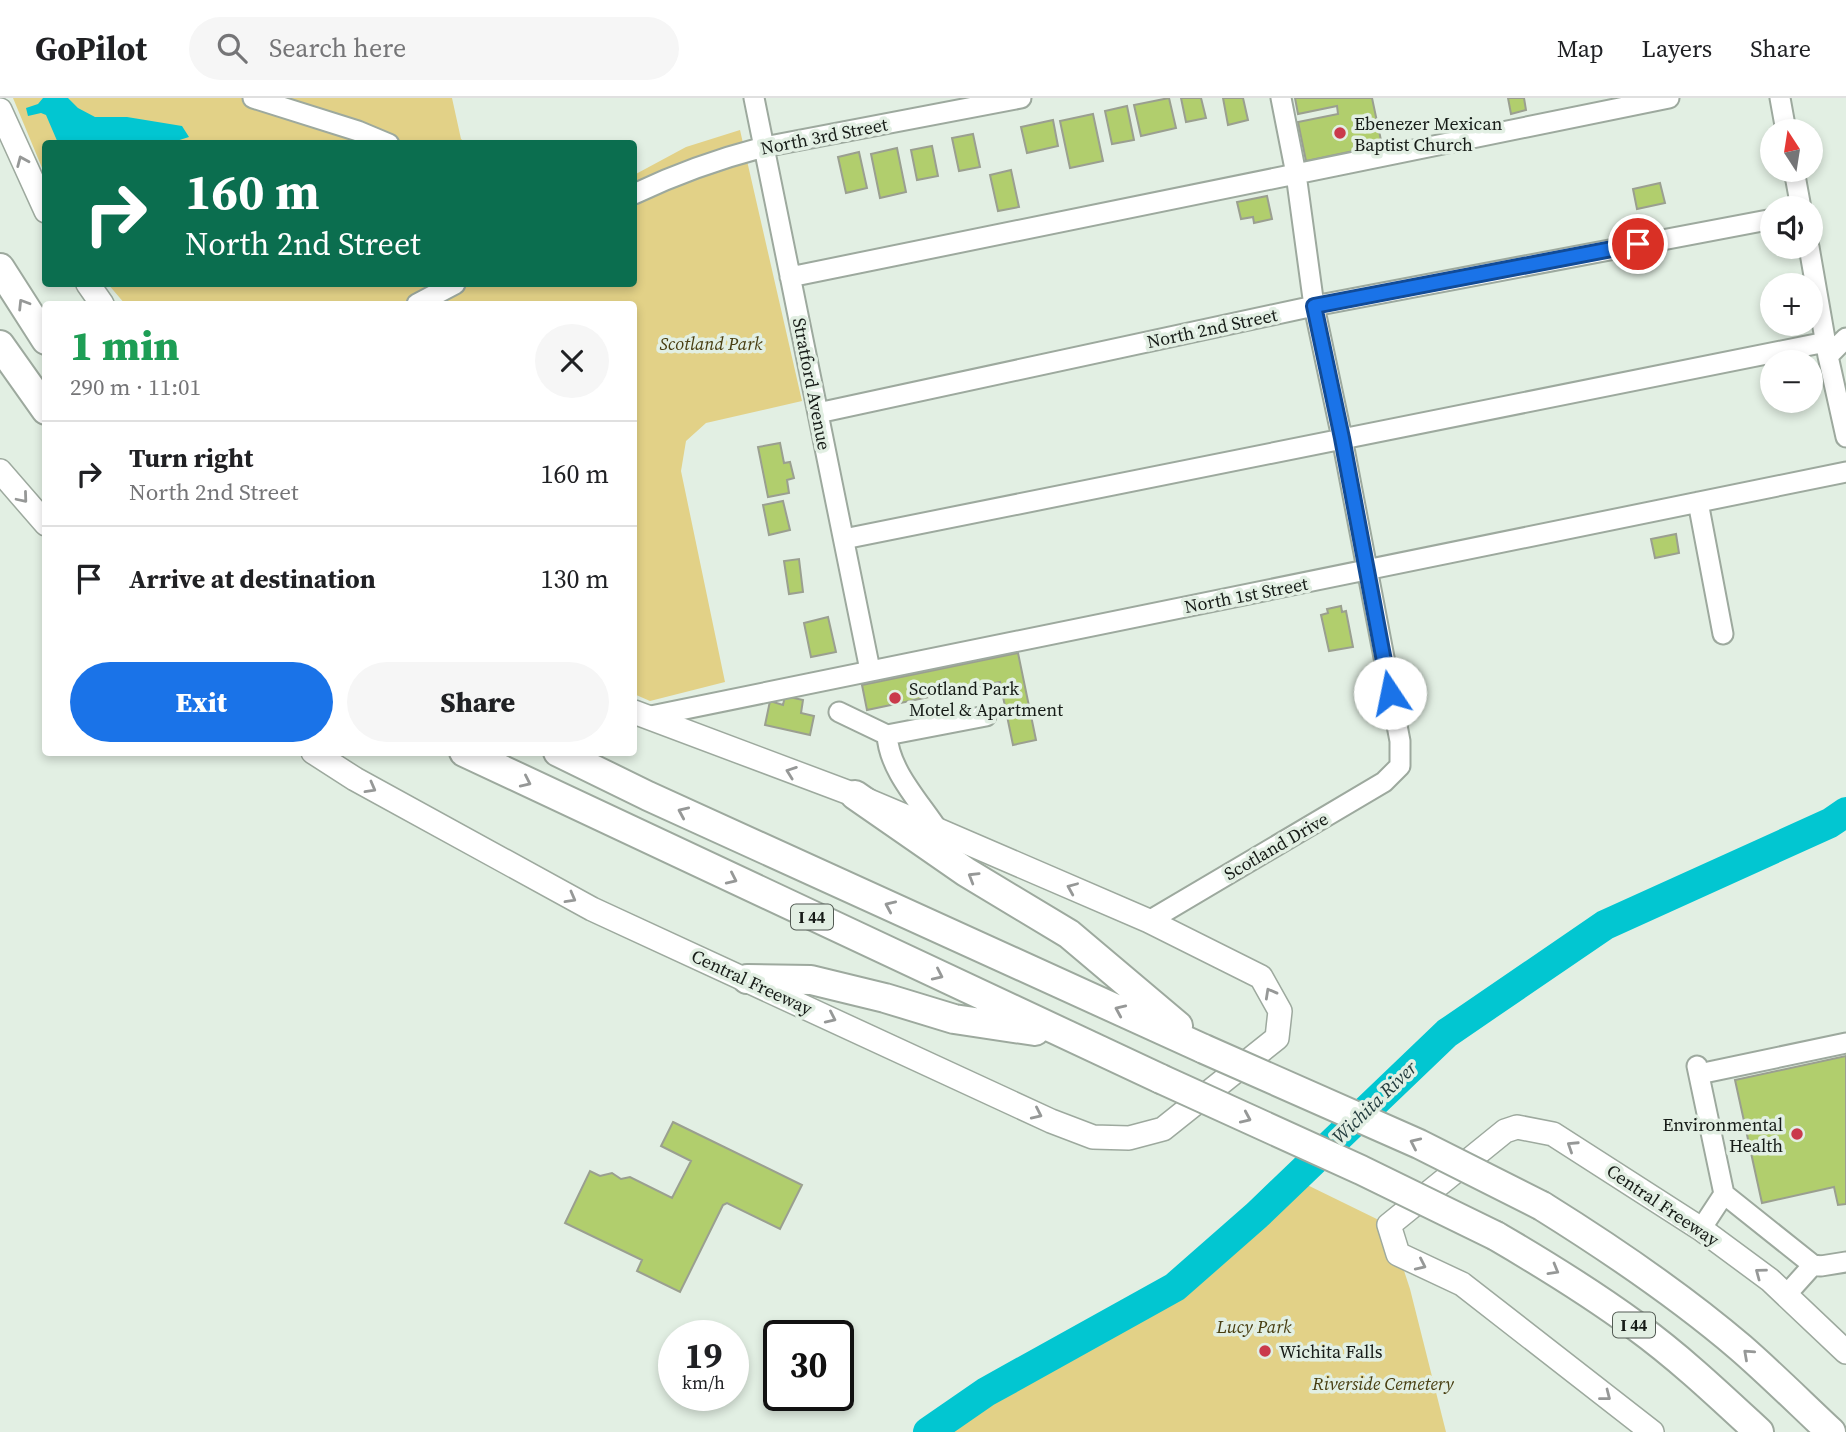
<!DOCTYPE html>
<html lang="en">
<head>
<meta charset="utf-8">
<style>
  :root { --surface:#fff; --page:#f6f6f6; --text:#202124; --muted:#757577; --line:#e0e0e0; --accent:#1a73e8 }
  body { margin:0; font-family:"Source Serif 4",serif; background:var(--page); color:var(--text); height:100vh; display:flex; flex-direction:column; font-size:26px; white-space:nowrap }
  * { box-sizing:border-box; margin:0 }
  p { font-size:23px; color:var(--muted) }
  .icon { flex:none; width:38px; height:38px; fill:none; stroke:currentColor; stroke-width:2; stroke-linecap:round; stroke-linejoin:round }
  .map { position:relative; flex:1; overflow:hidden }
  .sheet { position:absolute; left:42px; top:203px; width:595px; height:455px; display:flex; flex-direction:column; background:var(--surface); border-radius:7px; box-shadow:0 4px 10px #0003 }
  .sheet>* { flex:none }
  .banner { position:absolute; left:42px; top:42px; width:595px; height:147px; border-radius:7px; box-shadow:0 4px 10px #0003; background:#0b6e4f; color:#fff; overflow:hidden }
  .needle { width:46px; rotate:348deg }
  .fabs { position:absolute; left:1760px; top:21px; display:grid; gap:14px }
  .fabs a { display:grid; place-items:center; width:63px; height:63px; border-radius:50%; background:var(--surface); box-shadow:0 4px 10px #0003; font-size:35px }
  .speed { position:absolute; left:658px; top:1222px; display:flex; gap:14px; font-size:35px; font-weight:700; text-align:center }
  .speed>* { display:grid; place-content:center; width:91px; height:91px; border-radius:50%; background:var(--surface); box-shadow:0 4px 10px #0003; line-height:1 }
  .speed small { font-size:18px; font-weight:400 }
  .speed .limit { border:4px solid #111; border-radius:10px; background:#fff; color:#111 }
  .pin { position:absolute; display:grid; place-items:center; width:60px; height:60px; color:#fff; margin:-30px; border:4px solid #fff; border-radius:50%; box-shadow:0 2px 7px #0007 }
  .me { position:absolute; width:77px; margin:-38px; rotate:349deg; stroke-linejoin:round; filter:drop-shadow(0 0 5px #0008) }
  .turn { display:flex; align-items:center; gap:24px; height:147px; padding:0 28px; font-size:32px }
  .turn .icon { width:91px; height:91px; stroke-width:2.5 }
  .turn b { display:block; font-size:49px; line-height:60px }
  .round { display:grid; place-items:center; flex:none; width:74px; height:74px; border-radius:37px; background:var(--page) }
  .summary { display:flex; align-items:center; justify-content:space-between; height:119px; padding:0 28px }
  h1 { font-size:42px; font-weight:800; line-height:52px; color:#1e9e55 }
  .action { display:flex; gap:14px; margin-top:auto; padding:14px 28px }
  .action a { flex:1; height:80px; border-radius:42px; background:var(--accent); color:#fff; font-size:28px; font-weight:800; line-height:80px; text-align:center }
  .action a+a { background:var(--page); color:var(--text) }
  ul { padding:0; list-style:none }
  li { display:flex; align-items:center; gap:21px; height:105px; padding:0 28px; border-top:2px solid var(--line) }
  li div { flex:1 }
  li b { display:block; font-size:26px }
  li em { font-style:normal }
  header { display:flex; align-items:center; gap:42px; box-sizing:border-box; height:98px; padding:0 35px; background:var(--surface); border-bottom:2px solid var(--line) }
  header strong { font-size:33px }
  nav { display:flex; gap:38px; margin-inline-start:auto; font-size:24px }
  .search { width:490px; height:63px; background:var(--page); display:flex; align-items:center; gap:18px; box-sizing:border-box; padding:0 24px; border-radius:38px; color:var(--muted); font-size:26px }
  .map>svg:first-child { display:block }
  .green { fill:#e2d187 }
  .water { fill:#02c6d1 }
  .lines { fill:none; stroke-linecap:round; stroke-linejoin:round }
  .river { stroke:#02c6d1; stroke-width:30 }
  .building { fill:#b1ce6d; stroke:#9a9f90; stroke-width:2 }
  .minor-casing { stroke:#9da99e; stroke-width:23 }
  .major-casing { stroke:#9da99e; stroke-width:26 }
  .highway-casing { stroke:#9da99e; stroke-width:32 }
  .minor { stroke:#fff; stroke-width:19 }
  .major { stroke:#fff; stroke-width:23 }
  .highway { stroke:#fff; stroke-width:28 }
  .highway-bridge-casing { stroke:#9da99e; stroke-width:32; stroke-linecap:butt }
  .highway-bridge { stroke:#fff; stroke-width:28 }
  .oneway { stroke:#969897 }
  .route-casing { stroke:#114b97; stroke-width:18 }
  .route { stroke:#1a73e8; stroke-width:12 }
  .poi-dot { fill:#ca3a4b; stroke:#e2efe3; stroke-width:2.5 }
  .labels { text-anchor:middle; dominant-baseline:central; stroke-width:7; stroke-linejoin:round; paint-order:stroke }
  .shield { fill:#e2efe3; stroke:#535b54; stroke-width:2 }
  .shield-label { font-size:16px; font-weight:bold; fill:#161b17 }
  .poi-label { font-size:18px; fill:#161b17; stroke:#e2efe3; text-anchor:start }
  .street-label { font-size:18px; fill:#161b17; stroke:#e2efe3 }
  .park-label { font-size:18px; font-style:italic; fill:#473d10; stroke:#e2efe3 }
  .water-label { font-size:19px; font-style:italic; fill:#243d3f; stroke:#e2efe3 }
</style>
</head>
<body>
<header>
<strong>GoPilot</strong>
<div class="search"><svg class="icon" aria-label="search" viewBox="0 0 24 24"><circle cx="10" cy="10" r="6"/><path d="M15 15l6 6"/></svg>Search here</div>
<nav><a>Map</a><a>Layers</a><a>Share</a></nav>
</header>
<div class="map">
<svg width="1846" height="1334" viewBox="0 0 1846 1334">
  <rect width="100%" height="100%" fill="#e2efe3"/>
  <path class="green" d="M13,0H452L461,41L466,45L46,46L45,77Z
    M740,32L802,303L706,325L686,343L681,373L725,584L650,603L634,596V206H125L108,186H634V77L686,49Z
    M1295,1081L1389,1127L1410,1191L1446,1334H928L986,1294L1175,1189Z"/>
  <path class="water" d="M43,0H68L78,10L95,19H127L182,28L189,39L167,46L58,45L46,17L41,15L28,18L26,10L38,6Z"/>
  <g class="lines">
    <path class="river" d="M928,1334L986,1294L1175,1189L1257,1117L1447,935L1605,827L1830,725L1846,714"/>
  </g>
  <path class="building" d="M1169,0L1176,30L1141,38L1134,7Z
    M1181,0H1201L1206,20L1186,24Z
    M1223,0H1243L1248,22L1228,27Z
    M1295,0H1372L1382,47L1306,63L1298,24L1338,16L1337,8L1298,16Z
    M1508,0H1524L1526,12L1511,16Z
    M1127,8L1134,42L1112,46L1105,13Z
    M1093,16L1103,63L1070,70L1060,23Z
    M1053,22L1058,48L1027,55L1021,29Z
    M973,36L980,69L959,73L952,40Z
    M932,48L938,78L917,82L911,52Z
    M897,50L906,94L880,100L871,56Z
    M859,54L867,90L846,95L838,59Z
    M1011,72L1019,109L998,113L990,77Z
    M1660,85L1665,105L1637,111L1633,91Z
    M1267,98L1272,121L1254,125L1253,119L1241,121L1237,104Z
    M780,345L784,365L790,364L794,380L787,382L789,395L768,399L758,349Z
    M783,403L790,432L769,437L763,407Z
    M1676,436L1679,455L1655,460L1651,441Z
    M799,461L803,494L789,496L784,463Z
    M1341,508L1342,514L1346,513L1353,549L1329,553L1321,517L1328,515L1327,511Z
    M828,519L836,554L811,559L804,525Z
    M1018,555L1036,642L1013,647L1000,584L867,612L862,587Z
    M785,598L803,602L801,615L814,618L810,637L765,627L770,603L783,607Z
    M1846,958V1106L1838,1107L1834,1089L1762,1105L1735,982Z
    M673,1024L802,1087L780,1131L727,1105L723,1107L680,1194L637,1173L642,1162L565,1125L590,1073L600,1078L612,1075L621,1081L630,1079L672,1100L691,1063L661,1048Z"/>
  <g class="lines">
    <defs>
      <path id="minor" d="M253,0L358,33L389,46
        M754,0L870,572
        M1780,0L1786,33
        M1794,72L1801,110
        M634,96C676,76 718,61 764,49L1021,0
        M1809,149L1828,258L1846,339
        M790,179L1669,0
        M417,206L455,186
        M1828,258L1846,240
        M818,315L1314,208L1773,121
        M1698,404L1723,536
        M844,441L1826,244
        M839,614L887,637
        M646,619L1846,374
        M938,732C919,703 889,672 887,637L986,618
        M1149,823L1384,684L1400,668V643L1342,340L1314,208L1296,76L1281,0
        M1697,968L1724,1096L1701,1131
        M1699,976L1846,945
        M1724,1096L1813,1167L1821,1168L1846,1164
        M1786,1197L1813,1167"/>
      <path id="major" d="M0,12L46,113
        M88,186L102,206
        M0,373L46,426
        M313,654L355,681L592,811L1051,1023L1093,1039L1129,1040L1163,1031L1277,940L1280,913L1261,879L1149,823L938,732L855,697L634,614
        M1652,1334L1462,1186L1398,1156L1389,1127L1505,1033L1517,1029L1553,1036L1701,1131L1770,1182L1846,1254"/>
      <path id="highway" d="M0,170L46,242
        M0,247L46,312
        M464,654L1161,981
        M558,654L648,698L1204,951
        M855,697L966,774L1069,836L1178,928
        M747,881L811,882L885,900L954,921L1035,933
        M1542,1108C1611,1151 1679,1197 1741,1250C1772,1277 1801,1306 1831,1334
        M1496,1138C1544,1166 1591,1195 1636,1228C1680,1260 1719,1297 1759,1334"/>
    </defs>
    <use href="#minor" class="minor-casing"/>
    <use href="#major" class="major-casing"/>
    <use href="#highway" class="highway-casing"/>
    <use href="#minor" class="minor"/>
    <use href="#major" class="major"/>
    <use href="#highway" class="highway"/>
    <defs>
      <path id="highway-bridge" d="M1204,951L1419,1046L1542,1108
        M1161,981L1361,1072L1496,1138"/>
    </defs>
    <use href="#highway-bridge" class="highway-bridge-casing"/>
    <use href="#highway-bridge" class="highway-bridge"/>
  </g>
  <defs><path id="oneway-chevron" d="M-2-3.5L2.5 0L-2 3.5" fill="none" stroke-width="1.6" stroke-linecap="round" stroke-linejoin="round" transform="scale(1.75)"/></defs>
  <g class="oneway">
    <use href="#oneway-chevron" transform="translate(22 63) rotate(-113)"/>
    <use href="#oneway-chevron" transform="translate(23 206) rotate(-122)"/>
    <use href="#oneway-chevron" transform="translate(23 400) rotate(50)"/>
    <use href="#oneway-chevron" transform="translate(791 674) rotate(-160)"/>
    <use href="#oneway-chevron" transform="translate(526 684) rotate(25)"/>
    <use href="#oneway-chevron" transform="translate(371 690) rotate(29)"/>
    <use href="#oneway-chevron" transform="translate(683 714) rotate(-156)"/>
    <use href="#oneway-chevron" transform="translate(973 779) rotate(-149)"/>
    <use href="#oneway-chevron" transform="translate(732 781) rotate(25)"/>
    <use href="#oneway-chevron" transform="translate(1072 790) rotate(-157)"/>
    <use href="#oneway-chevron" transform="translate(571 800) rotate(29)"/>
    <use href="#oneway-chevron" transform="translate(890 808) rotate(-156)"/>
    <use href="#oneway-chevron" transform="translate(938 877) rotate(25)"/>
    <use href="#oneway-chevron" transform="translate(1270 895) rotate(-119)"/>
    <use href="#oneway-chevron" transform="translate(1120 912) rotate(-156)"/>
    <use href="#oneway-chevron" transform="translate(831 920) rotate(25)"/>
    <use href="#oneway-chevron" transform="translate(1037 1016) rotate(25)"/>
    <use href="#oneway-chevron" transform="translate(1246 1020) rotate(24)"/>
    <use href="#oneway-chevron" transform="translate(1415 1045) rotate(-155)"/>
    <use href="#oneway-chevron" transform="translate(1572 1048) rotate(-147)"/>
    <use href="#oneway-chevron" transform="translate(1421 1167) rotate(25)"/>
    <use href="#oneway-chevron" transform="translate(1554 1172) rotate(30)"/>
    <use href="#oneway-chevron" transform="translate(1760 1175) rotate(-143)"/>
    <use href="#oneway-chevron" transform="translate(1748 1256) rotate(-138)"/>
    <use href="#oneway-chevron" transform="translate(1606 1298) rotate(38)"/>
  </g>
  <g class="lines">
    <defs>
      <path id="route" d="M1390,595L1342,340L1314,208L1638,146"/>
    </defs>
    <use href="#route" class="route-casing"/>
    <use href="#route" class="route"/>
  </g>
  <g class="poi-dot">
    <circle cx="1340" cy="35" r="7"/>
    <circle cx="895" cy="600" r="7"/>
    <circle cx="1797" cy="1036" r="7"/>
    <circle cx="1265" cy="1253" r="7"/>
  </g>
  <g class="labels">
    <g class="shield">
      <rect x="791" y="806.5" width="42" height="25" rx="5"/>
      <rect x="1613" y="1214.5" width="42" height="25" rx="5"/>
    </g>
    <g class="shield-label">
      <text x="812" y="819">I 44</text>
      <text x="1634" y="1227">I 44</text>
    </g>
    <g class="poi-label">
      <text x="1354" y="25">Ebenezer Mexican<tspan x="1354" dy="21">Baptist Church</tspan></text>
      <text x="909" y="590">Scotland Park<tspan x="909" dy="21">Motel &amp; Apartment</tspan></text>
      <text x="1783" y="1026" text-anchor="end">Environmental<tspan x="1783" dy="21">Health</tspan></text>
      <text x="1279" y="1253">Wichita Falls</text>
    </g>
    <g class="street-label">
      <text transform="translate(824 38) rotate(-11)">North 3rd Street</text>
      <text transform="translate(1212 230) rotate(-12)">North 2nd Street</text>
      <text transform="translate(812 286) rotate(79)">Stratford Avenue</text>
      <text transform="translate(1246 497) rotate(-11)">North 1st Street</text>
      <text transform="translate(1276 748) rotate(-30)">Scotland Drive</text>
      <text transform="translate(752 884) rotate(25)">Central Freeway</text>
      <text transform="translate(1663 1107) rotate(34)">Central Freeway</text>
    </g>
    <g class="park-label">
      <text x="711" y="245">Scotland Park</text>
      <text x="1254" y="1228">Lucy Park</text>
      <text x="1383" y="1285">Riverside Cemetery</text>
    </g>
    <g class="water-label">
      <text transform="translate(1374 1004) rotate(-44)">Wichita River</text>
    </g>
  </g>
</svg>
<div class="fabs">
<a><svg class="needle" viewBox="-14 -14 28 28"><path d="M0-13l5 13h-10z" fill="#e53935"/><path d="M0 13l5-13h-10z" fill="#757577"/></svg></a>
<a><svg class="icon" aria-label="sound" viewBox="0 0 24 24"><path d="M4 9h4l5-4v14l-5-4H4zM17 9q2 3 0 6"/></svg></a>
<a>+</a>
<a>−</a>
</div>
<div class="speed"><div>19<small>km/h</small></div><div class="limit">30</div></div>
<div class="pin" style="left:1638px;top:146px;background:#d93025"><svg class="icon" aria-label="arrive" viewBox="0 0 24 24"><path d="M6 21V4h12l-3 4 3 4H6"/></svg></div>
<svg class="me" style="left:1390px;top:595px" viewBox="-20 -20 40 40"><circle r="19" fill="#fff"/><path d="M0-13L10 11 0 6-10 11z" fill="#1a73e8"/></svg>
<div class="banner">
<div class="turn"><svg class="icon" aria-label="right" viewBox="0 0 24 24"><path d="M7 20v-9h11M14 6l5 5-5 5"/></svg><div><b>160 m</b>North 2nd Street</div></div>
</div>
<section class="sheet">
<div class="summary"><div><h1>1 min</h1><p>290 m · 11:01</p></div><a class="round"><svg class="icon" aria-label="close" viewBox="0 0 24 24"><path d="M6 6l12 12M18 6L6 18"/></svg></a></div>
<ul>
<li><svg class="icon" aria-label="right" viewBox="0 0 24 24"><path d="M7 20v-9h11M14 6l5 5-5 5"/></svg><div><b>Turn right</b><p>North 2nd Street</p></div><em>160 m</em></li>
<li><svg class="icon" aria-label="arrive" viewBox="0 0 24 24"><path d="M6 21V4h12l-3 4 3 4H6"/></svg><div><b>Arrive at destination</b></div><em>130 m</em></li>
</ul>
<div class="action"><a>Exit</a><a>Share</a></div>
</section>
</div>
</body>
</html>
